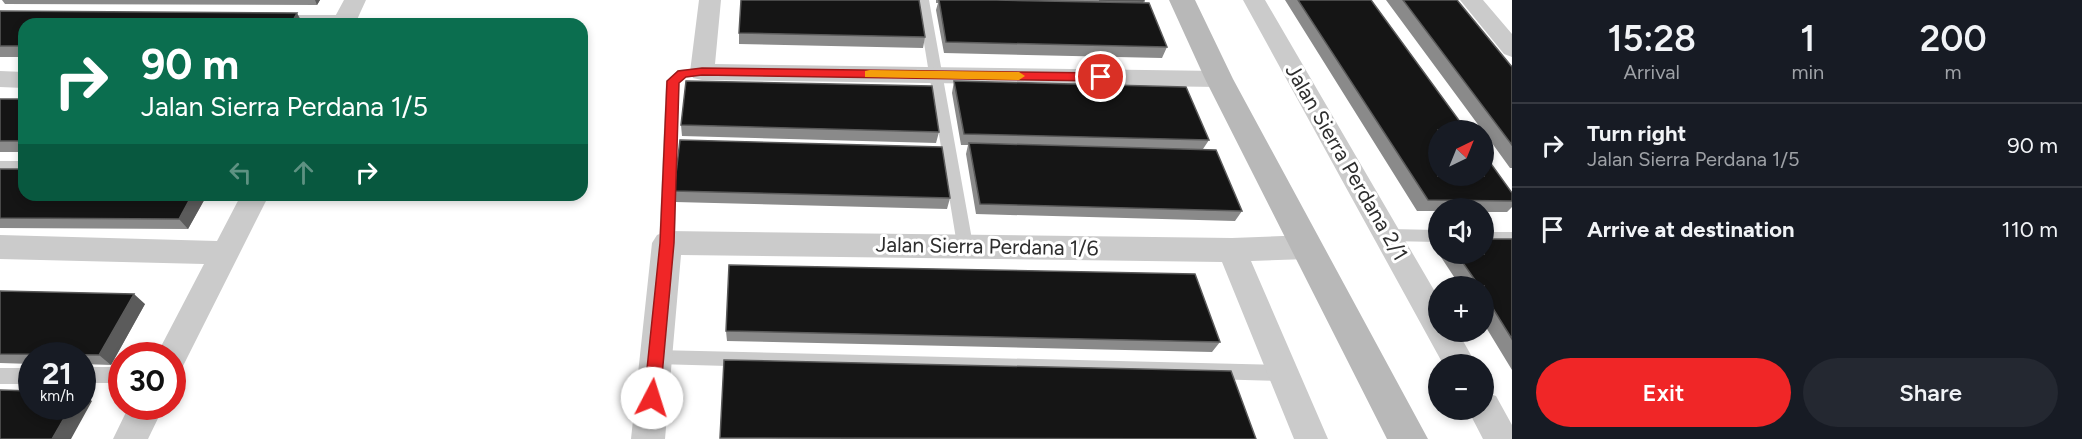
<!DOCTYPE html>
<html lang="en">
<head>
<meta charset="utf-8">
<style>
  :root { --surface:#171b24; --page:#242831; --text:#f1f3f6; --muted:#9ea1a6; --line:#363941; --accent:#f02627 }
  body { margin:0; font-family:Figtree,sans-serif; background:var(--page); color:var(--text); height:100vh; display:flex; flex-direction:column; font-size:22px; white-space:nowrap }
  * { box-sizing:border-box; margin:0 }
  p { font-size:20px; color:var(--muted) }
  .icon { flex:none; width:33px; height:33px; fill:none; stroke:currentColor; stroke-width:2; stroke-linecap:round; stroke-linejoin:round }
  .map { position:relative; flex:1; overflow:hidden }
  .details { display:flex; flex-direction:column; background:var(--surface); width:570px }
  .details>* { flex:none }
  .hud { position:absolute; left:18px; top:18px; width:570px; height:183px; border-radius:18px; box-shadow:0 3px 9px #0003; background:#0b6e4f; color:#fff; overflow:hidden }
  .needle { width:39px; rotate:43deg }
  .buttons { position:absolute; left:1428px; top:120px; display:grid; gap:12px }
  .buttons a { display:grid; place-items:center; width:66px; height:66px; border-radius:50%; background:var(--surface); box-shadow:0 3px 9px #0003; font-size:30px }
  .speed { position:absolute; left:18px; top:342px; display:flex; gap:12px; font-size:30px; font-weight:700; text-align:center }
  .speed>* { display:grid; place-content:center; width:78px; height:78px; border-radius:50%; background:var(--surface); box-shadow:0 3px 9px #0003; line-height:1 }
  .speed small { font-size:15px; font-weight:400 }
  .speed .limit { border:9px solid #d22; background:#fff; color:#111 }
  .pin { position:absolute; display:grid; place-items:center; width:51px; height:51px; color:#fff; margin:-26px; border:3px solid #fff; border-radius:50%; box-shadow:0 2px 6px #0007 }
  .me { position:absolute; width:66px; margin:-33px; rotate:5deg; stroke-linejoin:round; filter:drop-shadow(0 0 4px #0008) }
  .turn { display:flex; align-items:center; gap:21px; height:126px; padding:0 24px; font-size:27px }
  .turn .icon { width:78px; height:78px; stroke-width:2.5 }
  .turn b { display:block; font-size:42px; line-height:51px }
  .lanes { display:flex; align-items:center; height:57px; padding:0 24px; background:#0003; justify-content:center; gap:30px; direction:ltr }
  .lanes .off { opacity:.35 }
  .eta { display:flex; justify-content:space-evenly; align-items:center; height:102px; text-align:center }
  .eta b { font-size:36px; font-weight:600; line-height:42px }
  .button { display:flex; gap:12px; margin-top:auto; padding:12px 24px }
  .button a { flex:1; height:69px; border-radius:36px; background:var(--accent); color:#fff; font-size:24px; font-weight:600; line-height:69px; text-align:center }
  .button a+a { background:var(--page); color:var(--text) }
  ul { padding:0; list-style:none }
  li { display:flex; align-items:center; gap:18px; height:84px; padding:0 24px; border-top:2px solid var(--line) }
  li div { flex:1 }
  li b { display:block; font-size:22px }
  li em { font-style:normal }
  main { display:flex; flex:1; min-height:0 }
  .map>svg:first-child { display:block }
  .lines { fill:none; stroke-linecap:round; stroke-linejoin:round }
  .lane { fill:#cbcbcb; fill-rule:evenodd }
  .street { fill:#cbcbcb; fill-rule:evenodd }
  .secondary { fill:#b8b8b8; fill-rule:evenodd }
  .wall { fill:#8a8a8a }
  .shaded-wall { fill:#5b5b5b }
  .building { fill:#151515; stroke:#5b5b5b; stroke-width:1.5 }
  .route { fill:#f02627; stroke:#9c1919; stroke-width:1.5 }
  .slow { fill:#f59e0b }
  .labels { text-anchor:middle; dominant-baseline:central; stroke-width:6; stroke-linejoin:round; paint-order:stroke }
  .street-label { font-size:21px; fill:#2e2e2e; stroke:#fff }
</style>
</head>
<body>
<main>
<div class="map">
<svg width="1512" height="439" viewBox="0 0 1512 439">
  <rect width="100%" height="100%" fill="#fff"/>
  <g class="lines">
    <path class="lane" d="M917,0H929L973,245L970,249H960L957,245Z
      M282,15H345L351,19L345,23L278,22V16Z
      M702,68L708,72L707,75L686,77L679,83L675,243L672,247H662L659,243L666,81L678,70Z
      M0,161H24V171H0Z
      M1389,229L1438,230V242L1389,241L1384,239L1381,235L1384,231Z
      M1484,232H1512V244H1484Z
      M656,350L1283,365L1289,368L1292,373L1289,378L1283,381L656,364L650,362L648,357L650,352Z
      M82,367H122V383H82Z
      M0,368H32V384H0Z"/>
    <path class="street" d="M344,0H366L355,24H331Z
      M699,0H721L715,64L1219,71L1228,73L1231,79L1228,85L1219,87L702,80L693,78L690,72Z
      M1243,0H1265L1438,297V332H1458L1476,364H1443Z
      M1460,0H1483L1512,34V57L1504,54Z
      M0,71L24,72V88L0,87Z
      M241,195H269L183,366L172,370V356H156L204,264L0,259V235L217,241Z
      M667,231L1232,238L1308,235L1318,239L1323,247L1318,255L1308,259L1251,261L1328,439H1294L1222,262L681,255L665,439H631L652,243L657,235Z
      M1484,392L1496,396L1512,425V439H1483L1468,410H1484Z
      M129,406H164L148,439H113Z"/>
    <path class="secondary" d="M1169,0H1195L1233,79L1428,439H1387L1205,79Z"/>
  </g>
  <path class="wall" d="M2,0H320L317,5L5,4Z
    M936,0H1144L1143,3L1167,47L1162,58L944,53L936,10L938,3H936Z
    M1285,0H1371L1512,193V207L1507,212H1484V208H1438V211H1417Z
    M1386,0H1457L1512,67V168H1510L1484,132V130H1482Z
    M0,11L24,24V57H0Z
    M739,33L925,37L923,48L739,44Z
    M954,81L1209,140L1203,149L1242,211L1235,221L976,214L966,154L968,145H961L952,93Z
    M0,99H24V152H0Z
    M681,125L939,132L936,143L682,136Z
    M0,169L207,195L188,229L0,228Z
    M674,191L950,198L947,209L675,202Z
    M1512,239V370L1484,324V286H1460L1439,254H1484Z
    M0,291L145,304L111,365L82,364V356H32V364L0,363Z
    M726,331L1220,342L1212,352L727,341Z"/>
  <path class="shaded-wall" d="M315,0H320L317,5Z
    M297,13L303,24H291Z
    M192,195H207L188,229L179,219Z
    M134,294L145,304L111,365L99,355Z
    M82,394L92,401L71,439H52L71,406H82Z"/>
  <path class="building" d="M741,0H919L925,37L739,33Z
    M939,0H996L1149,3L1167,47L946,42Z
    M1099,0H1144V1Z
    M1298,0H1371L1466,130H1438V176H1484V154L1512,193V201L1428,200Z
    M1403,0H1457L1512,67V145Z
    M0,11L297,13L291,24H24V46H0Z
    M686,81L932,86L939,132L681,125Z
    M954,81L1186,87L1209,140L964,134Z
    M0,99H24V141H0Z
    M680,140L942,147L950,198L674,191Z
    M969,143L1216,150L1242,211L980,204Z
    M0,169H24V195H192L179,219L0,218Z
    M1484,239H1512V339L1484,294V286H1479L1457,254H1484Z
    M729,265L1195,274L1220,342L726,331Z
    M0,291L134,294L99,355L0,354Z
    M724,360L1231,371L1256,439L720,438Z
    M0,390L32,391V406H71L52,439H0Z"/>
  <path class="route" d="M702,68L1101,73L1107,77L1101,81L702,75L686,77L679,83L674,243L660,398L658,403L652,405L647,403L644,398L660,243L667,81L678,71Z"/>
  <path class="slow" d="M870,70L1019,72L1025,76L1019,80L865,77V71Z"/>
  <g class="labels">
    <g class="street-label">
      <text transform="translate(1347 162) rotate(60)">Jalan Sierra Perdana 2/1</text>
      <text transform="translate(987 246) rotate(1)">Jalan Sierra Perdana 1/6</text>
    </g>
  </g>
</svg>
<div class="buttons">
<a><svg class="needle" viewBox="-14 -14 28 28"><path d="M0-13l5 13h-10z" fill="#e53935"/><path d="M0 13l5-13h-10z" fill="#9ea1a6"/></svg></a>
<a><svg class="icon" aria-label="sound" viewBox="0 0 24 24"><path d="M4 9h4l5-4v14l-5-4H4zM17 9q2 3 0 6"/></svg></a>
<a>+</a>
<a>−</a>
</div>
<div class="speed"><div>21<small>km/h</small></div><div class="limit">30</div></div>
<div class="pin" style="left:1101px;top:77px;background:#d93025"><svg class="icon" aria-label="arrive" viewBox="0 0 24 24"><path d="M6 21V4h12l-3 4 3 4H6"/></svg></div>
<svg class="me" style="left:652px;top:398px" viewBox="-20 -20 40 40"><circle r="19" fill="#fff"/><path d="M0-13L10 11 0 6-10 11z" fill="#f02627"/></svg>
<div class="hud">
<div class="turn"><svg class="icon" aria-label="right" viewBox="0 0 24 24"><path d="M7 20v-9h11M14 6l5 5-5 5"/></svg><div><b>90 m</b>Jalan Sierra Perdana 1/5</div></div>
<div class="lanes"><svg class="icon off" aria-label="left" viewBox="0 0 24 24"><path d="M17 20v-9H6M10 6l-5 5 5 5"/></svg><svg class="icon off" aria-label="ahead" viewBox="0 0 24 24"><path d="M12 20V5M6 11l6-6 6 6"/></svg><svg class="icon" aria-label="right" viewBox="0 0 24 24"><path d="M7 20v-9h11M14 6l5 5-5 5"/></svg></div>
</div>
</div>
<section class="details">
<div class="eta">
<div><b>15:28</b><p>Arrival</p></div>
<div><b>1</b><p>min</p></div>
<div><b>200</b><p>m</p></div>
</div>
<ul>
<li><svg class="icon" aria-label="right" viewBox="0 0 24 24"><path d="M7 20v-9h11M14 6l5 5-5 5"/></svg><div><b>Turn right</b><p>Jalan Sierra Perdana 1/5</p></div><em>90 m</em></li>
<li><svg class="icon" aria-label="arrive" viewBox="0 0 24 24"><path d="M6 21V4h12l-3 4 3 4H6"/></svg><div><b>Arrive at destination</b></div><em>110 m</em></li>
</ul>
<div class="button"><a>Exit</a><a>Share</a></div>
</section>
</main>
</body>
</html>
